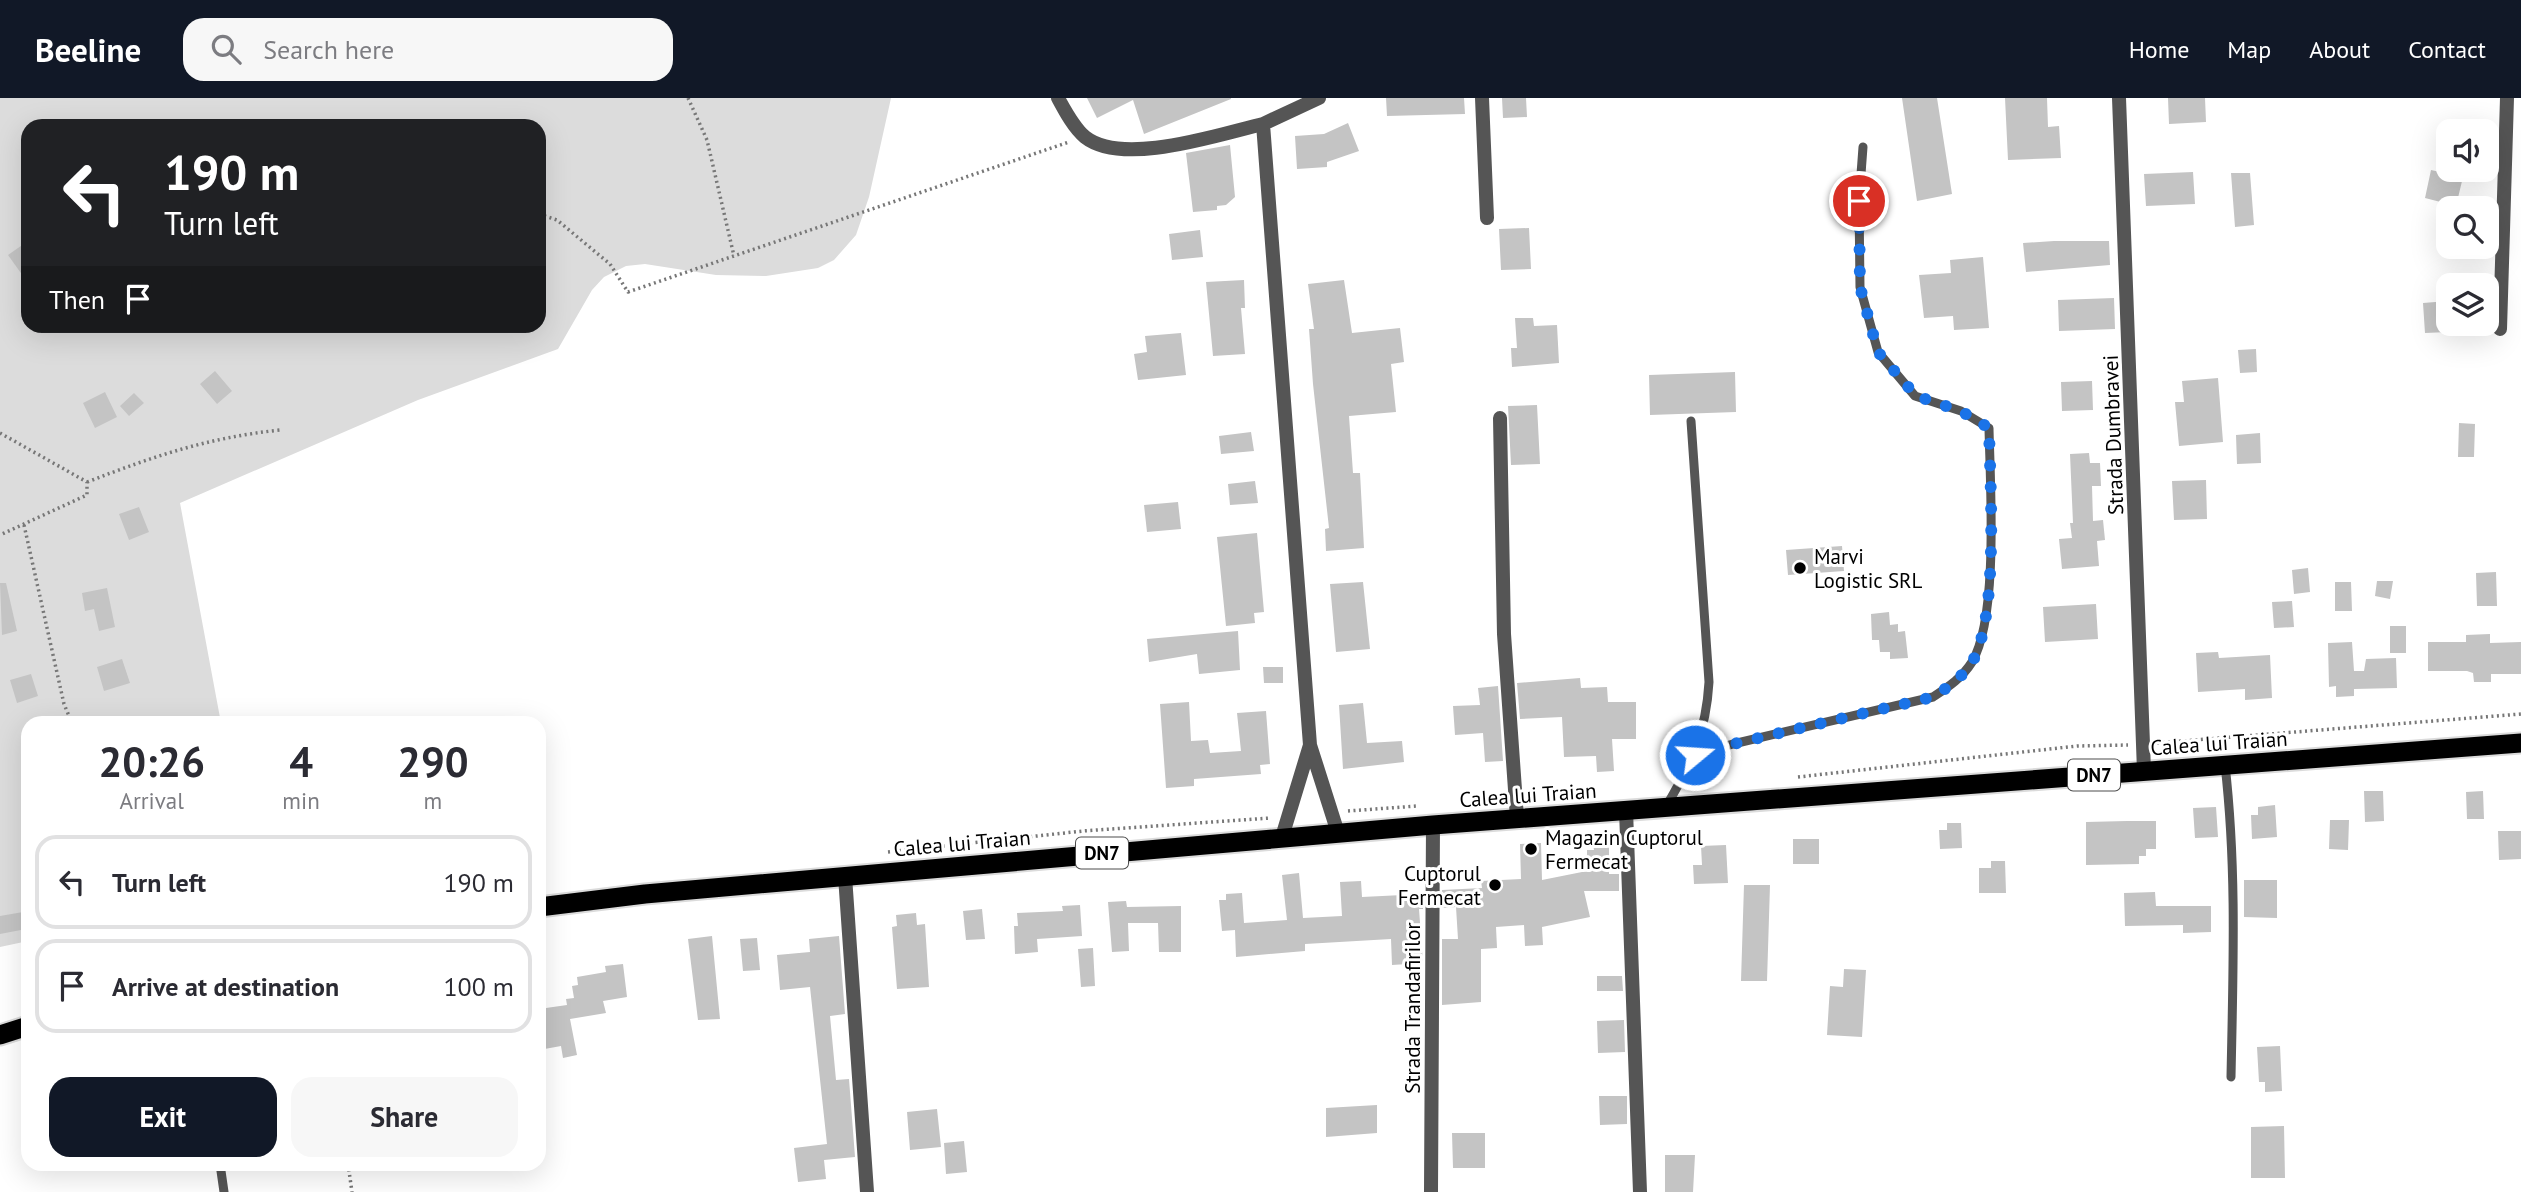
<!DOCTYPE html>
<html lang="en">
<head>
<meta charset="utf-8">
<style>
  :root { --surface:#fff; --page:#f7f7f7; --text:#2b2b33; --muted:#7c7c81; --line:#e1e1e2; --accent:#111827 }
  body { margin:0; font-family:"PT Sans",sans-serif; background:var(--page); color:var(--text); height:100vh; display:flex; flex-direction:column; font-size:26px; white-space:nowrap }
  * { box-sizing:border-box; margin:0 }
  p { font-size:23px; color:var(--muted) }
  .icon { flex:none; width:38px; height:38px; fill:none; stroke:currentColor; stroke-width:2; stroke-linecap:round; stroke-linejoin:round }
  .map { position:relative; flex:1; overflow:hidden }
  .details { position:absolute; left:21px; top:618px; width:525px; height:455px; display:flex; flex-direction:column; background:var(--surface); border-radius:21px; box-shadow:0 7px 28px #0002 }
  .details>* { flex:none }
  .banner { position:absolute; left:21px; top:21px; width:525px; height:214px; border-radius:21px; box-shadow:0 7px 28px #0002; background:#202124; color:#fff; overflow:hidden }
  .buttons { position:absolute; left:2436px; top:21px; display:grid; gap:14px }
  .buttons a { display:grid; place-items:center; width:63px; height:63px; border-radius:14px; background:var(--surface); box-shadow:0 7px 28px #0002; font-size:35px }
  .pin { position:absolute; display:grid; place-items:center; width:60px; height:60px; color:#fff; margin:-30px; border:4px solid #fff; border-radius:50%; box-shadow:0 2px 7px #0007 }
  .me { position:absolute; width:77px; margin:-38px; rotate:72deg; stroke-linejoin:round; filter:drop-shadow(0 0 5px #0008) }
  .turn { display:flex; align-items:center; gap:24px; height:147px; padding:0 28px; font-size:32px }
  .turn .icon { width:91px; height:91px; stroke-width:2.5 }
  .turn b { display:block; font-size:49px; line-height:60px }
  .then { display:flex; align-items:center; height:66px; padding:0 28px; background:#0003; gap:14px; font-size:26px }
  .eta { display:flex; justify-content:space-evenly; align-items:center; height:119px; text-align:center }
  .eta b { font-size:42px; font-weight:700; line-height:49px }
  .button { display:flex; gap:14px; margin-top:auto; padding:14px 28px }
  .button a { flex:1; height:80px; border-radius:21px; background:var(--accent); color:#fff; font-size:28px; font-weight:700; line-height:80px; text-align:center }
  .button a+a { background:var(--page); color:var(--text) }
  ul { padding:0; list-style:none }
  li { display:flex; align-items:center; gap:21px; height:94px; margin:0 14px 10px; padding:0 14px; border:4px solid var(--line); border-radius:21px }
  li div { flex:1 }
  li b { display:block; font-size:26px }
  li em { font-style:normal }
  header { display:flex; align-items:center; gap:42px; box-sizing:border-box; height:98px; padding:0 35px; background:var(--accent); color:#fff }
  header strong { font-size:33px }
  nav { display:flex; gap:38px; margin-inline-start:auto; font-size:24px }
  .search { width:490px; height:63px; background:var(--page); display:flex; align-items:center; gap:18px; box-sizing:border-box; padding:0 24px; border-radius:21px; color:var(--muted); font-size:26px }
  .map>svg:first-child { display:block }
  .green { fill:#dcdcdc; fill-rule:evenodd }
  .building { fill:#c4c4c4 }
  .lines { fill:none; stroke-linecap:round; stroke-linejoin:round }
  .trunk-casing { stroke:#dbdbdb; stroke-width:23 }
  .path { stroke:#777; stroke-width:3.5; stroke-dasharray:2 3.5; stroke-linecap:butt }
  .service { stroke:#555; stroke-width:9 }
  .minor { stroke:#555; stroke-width:14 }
  .trunk { stroke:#000; stroke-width:19 }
  .route { stroke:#1a73e8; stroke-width:12; stroke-dasharray:0 21.6 }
  .poi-dot { fill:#000; stroke:#fff; stroke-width:2.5 }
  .labels { text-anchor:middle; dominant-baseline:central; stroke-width:6; stroke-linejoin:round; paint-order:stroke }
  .shield { fill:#fff; stroke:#4c4c4c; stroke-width:2 }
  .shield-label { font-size:19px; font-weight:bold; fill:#000 }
  .street-label { font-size:21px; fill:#000; stroke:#fff }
  .poi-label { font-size:21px; fill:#000; stroke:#fff; text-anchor:start }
</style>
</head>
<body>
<header>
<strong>Beeline</strong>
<div class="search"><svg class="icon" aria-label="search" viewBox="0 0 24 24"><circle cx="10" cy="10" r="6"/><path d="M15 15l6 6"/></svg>Search here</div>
<nav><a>Home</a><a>Map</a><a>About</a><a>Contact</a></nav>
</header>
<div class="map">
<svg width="2521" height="1094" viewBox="0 0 2521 1094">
  <rect width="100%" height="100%" fill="#fff"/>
  <path class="green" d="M0,0H891L869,99L856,137L834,162L818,170L766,178L716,177L645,166L626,168L604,179L592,192L558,251L418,302L180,405L221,625H28V843L0,849ZM28,28H539V228H28Z"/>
  <path class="building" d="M1087,0H1231V1L1144,36L1133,2L1097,20Z
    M1386,0H1464L1465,16L1387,18Z
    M1502,0H1526L1527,19L1503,20Z
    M1902,0H1937L1952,96L1917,103Z
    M2005,0H2047L2048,29L2059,28L2061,60L2008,62Z
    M2168,0H2205L2206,24L2169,26Z
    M1348,25L1359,53L1327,64V69L1297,71L1295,38L1324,36Z
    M1230,47L1235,99L1226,107L1217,108V112L1193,114L1186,55Z
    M2431,72L2463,79L2456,108L2425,100Z
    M2193,74L2195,106L2146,108L2144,76Z
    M2231,75H2250L2254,127L2235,129Z
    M1529,130L1531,171L1501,172L1499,131Z
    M1200,132L1203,159L1172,162L1169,136Z
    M28,143V185L8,157Z
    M2054,143H2109L2110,167L2026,174L2023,145Z
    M1983,159L1989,230L1954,232L1953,218L1924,220L1919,177L1951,175L1950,162Z
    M1244,182L1245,210H1241L1245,256L1213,258L1206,184Z
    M1344,182L1352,235L1400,230L1404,264L1391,266L1396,314L1349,318L1353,375H1360L1364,450L1326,453L1325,431L1329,430L1313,286L1309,231H1314L1308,186Z
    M2114,200L2115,231L2059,233L2058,202Z
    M2448,203V234L2425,235L2423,205Z
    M1515,220H1533L1534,228L1557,227L1559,265L1512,269L1511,250H1517Z
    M1181,235L1186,277L1138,282L1134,256L1147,254L1145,238Z
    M2256,251L2257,274L2240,275L2238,252Z
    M215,273L232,293L217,306L200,286Z
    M1735,274L1736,314L1650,317L1649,277Z
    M2218,280L2223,344L2179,348L2175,304H2184L2182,283Z
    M2092,283L2093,312L2062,313L2061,284Z
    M105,294L117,319L95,330L83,305Z
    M134,295L144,305L129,318L120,308Z
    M1537,307L1540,366L1511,367L1508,308Z
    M2459,325L2475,326L2474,359H2458Z
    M1251,334L1254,353L1221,356L1219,338Z
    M2260,335L2261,365L2237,366L2236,337Z
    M2089,355L2090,365H2100L2101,388H2092L2093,423L2103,422L2105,442L2097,443L2099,468L2062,471L2059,441L2072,440L2070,425H2073L2070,356Z
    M2206,382L2207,421L2174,422L2172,383Z
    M1255,383L1258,405L1230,407L1228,386Z
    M1178,404L1181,431L1147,434L1144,407Z
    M139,409L149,434L129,442L119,416Z
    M1257,435L1264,514L1254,515L1255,525L1226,528L1217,439Z
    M1842,448L1844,473L1788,477L1786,452Z
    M2308,470L2310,494L2294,496L2292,472Z
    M2496,474L2497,508H2477L2476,475Z
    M2377,483H2393L2390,501L2375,498Z
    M1363,484L1370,551L1336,554L1330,486Z
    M2335,484H2351L2352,513H2335Z
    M0,485H6L17,533L2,537Z
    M107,490L115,529L99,533L94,511L85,513L82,495Z
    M2292,503L2294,529L2274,530L2272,504Z
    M2096,506L2098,541L2045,544L2043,509Z
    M1889,514L1890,527L1898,526V534L1905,533L1908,560L1890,561V554H1880L1879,542H1872L1871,516Z
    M2390,528H2406V555H2390Z
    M1238,533L1240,572L1199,576L1197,556L1149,564L1147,541Z
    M2490,536V545L2521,544V576H2491V584H2474L2473,575L2467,573H2428V544H2466V537Z
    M2352,544L2354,573H2364L2366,561L2396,560L2397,590L2354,591V598L2336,599V588L2329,589L2328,545Z
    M2218,554L2219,560L2270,557L2272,600L2245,602V591L2198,594L2196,555Z
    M122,561L130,585L104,593L97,569Z
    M1263,569H1283V585H1264Z
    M31,576L38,598L17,605L10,582Z
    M1580,580L1581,590L1607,589L1608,604H1636V641H1612L1614,673L1597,674L1596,658L1564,659L1562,619L1520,621L1517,585Z
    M1498,588L1503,663L1485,664L1483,635L1455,637L1453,608L1480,607L1478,590Z
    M1189,604L1191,643L1208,642L1210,655L1241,653L1237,615L1266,613L1270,666L1260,667L1261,676L1194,681V688L1166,690L1160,606Z
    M1363,605L1367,645L1402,643L1404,664L1343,671L1339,607Z
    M2364,693H2383L2384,723L2365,724Z
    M2483,693L2484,721H2467L2466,694Z
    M2275,707L2277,739L2252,741L2251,717H2258V709Z
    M2216,709L2218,739L2195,740L2193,710Z
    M2330,722H2349L2348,752L2329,751Z
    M2127,723H2156V751H2146V758H2139V766L2086,767V724Z
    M1947,725H1961L1962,750L1940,751L1939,732H1947Z
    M2498,733H2521V761L2499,762Z
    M1793,741H1819V766H1793Z
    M1541,745L1542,782L1587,773V752H1594L1593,746H1609V776H1619V793H1584L1590,819L1542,829L1543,847L1525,848L1524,827L1496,829L1497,850L1481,851V904L1442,907V841H1458L1456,809L1442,810V792L1482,790L1481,783L1521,781L1520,746Z
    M1726,747L1728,785L1694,786L1693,767H1702L1701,748Z
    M1991,763H2005L2006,795H1979V770H1991Z
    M1299,775L1303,820L1342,818L1340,784L1361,783L1362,799L1423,796V811H1419L1423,865L1392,867L1391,841L1305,846V853L1236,859L1235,832L1222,833L1219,802H1226V796L1242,795L1244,825L1287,822L1282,777Z
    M2244,782H2277V820L2244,819Z
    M1744,787H1770L1767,883H1741Z
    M2155,794L2156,808H2211V834L2183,835V827L2125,828L2124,795Z
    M1126,803L1127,809L1181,808V854H1159L1158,825H1128L1129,853L1112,854L1108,804Z
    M1080,807L1082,838L1037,841L1038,854L1015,856L1014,828H1018L1017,815L1063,813L1062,808Z
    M982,811L985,841L966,842L963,813Z
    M23,814L26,831L0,836V818Z
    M916,815L917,827L925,826L929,889L897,891L892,829L897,828L896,817Z
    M712,838L720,921L698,922L688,841Z
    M839,838L845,916L830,918L836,982L849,981L855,1059L824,1062L826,1081L798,1084L794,1050L827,1046L810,889L780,892L777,857L810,854L809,841Z
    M757,840L760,872L743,873L740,841Z
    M1093,850L1095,888L1081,889L1078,851Z
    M623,866L627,899L603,903L606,915L570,921L577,957L563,960L561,948L539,952V911L567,907L566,901L574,900L572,888L578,887L577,879L606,874L605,868Z
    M1844,871L1866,872L1862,939L1827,937L1830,888L1843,889Z
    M1597,878H1622L1623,893H1597Z
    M1624,922L1625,954L1598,955L1597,923Z
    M2280,948L2282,993L2265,994V984H2259L2257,949Z
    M1599,998H1627V1026L1600,1027Z
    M1377,1007V1035L1326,1039V1010Z
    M937,1011L941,1049L910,1052L907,1014Z
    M2284,1028L2285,1080H2251V1029Z
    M1452,1035H1485V1070H1453Z
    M964,1043L967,1074L946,1076L944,1045Z
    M1665,1057H1695L1693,1094H1665Z"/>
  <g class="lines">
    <defs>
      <path id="trunk" d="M539,809L645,796L1433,727L2521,645
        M0,937L28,928"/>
    </defs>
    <use href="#trunk" class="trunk-casing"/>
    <path class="path" d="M688,0L707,42L734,158
      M539,116L557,122L610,166L628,194L1069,44
      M390,228L398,231L417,228
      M0,335L87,384V397L0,437
      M87,384C155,358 206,340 280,332
      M24,427L64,606L72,625
      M2157,645L2521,616
      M1798,679L2077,648L2128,647
      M1348,713L1417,708
      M888,754L1083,733L1270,720
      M348,1066L352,1094"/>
    <path class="service" d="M1695,657L1733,646L1933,599C1948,589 1962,580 1972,564C1999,519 1990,384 1989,330L1961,313L1915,298L1878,254L1860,189L1859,103L1863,49
      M2225,667C2237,771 2233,875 2231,979
      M1667,707C1692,664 1706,635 1709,584L1691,323
      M220,1066L224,1094"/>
    <path class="minor" d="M1058,0C1065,13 1074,30 1085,39C1123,69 1220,36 1263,26
      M1319,0L1263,26L1310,647L1338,735
      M1482,0L1487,120
      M2119,0L2144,673
      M2500,231L2507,0
      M1500,320L1504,536L1517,720
      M1626,712L1640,1094
      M1282,739L1310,647
      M845,778L867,1094
      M1431,1094L1433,727"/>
    <use href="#trunk" class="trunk"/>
  </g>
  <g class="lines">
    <path class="route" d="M1695,657L1733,646L1933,599C1948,589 1962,580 1972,564C1999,520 1990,384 1989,330L1961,313L1916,298L1878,254L1860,189L1859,103"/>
  </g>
  <g class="poi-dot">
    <circle cx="1800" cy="470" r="7"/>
    <circle cx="1531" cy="751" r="7"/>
    <circle cx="1495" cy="787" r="7"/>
  </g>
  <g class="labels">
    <g class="shield">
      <rect x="2068" y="661.5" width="52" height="31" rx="5"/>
      <rect x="1076" y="739.5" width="52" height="31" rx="5"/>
    </g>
    <g class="shield-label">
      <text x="2094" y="677">DN7</text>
      <text x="1102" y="755">DN7</text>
    </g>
    <g class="street-label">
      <text transform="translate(2113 337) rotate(-92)">Strada Dumbravei</text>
      <text transform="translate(2219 645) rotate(-4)">Calea lui Traian</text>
      <text transform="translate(1528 697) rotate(-4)">Calea lui Traian</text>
      <text transform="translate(962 745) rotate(-5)">Calea lui Traian</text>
      <text transform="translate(1412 910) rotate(-90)">Strada Trandafirilor</text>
    </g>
    <g class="poi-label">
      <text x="1814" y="458">Marvi<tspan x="1814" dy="24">Logistic SRL</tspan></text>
      <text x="1545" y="739">Magazin Cuptorul<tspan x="1545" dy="24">Fermecat</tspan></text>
      <text x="1481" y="775" text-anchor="end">Cuptorul<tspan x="1481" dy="24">Fermecat</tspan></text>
    </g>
  </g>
</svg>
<div class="buttons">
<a><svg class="icon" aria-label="sound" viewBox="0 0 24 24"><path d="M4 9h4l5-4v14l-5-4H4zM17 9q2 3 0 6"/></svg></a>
<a><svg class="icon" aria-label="search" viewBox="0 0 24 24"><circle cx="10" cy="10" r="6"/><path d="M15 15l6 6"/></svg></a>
<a><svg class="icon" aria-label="layers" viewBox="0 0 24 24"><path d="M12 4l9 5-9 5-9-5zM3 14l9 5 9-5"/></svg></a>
</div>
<div class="pin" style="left:1859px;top:103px;background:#d93025"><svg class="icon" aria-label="arrive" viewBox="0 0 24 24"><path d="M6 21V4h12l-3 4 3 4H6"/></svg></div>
<svg class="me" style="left:1695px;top:657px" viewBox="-20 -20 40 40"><circle r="17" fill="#1a73e8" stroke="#fff" stroke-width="3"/><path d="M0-11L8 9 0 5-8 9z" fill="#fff"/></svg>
<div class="banner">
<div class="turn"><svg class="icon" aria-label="left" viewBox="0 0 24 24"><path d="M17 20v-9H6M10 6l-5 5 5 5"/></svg><div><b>190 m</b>Turn left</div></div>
<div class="then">Then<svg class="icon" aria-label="arrive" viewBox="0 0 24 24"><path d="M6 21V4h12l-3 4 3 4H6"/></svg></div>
</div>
<section class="details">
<div class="eta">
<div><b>20:26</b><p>Arrival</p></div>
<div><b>4</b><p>min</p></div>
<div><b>290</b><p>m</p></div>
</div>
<ul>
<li><svg class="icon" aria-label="left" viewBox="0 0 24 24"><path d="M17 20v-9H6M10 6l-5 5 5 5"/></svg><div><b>Turn left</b></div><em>190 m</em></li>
<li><svg class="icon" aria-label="arrive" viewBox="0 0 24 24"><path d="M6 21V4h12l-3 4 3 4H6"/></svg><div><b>Arrive at destination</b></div><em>100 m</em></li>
</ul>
<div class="button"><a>Exit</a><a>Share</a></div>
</section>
</div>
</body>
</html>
